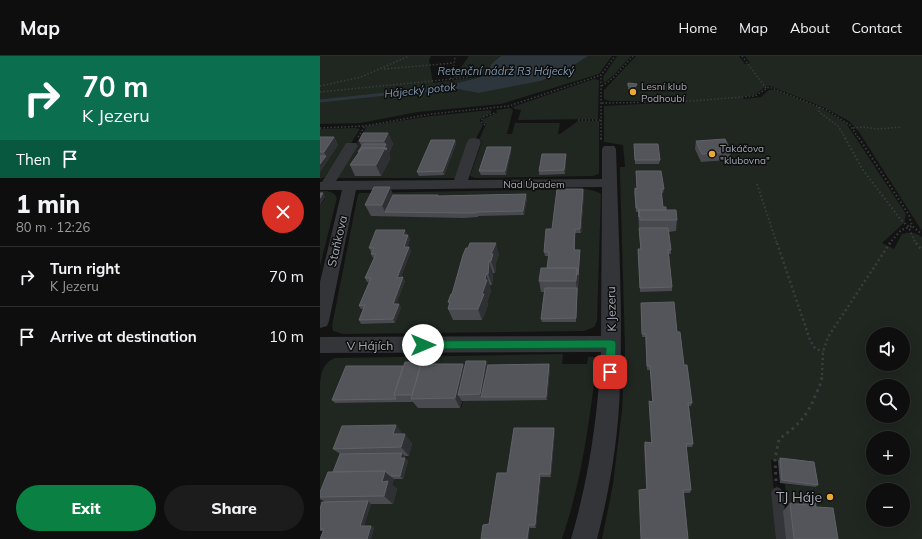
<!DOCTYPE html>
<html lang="en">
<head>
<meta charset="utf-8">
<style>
  :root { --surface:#0e0e0f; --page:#1c1c1d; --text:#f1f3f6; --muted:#9b9c9e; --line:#2e2e2f; --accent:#0b8043 }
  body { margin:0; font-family:Mulish,sans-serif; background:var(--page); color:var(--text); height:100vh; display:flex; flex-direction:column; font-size:15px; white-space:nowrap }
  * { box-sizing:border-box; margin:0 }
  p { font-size:13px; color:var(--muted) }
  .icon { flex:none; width:22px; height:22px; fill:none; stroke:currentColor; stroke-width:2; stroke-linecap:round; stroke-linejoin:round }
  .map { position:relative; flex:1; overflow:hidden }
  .sheet { display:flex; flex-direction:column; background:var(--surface); width:320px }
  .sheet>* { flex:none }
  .top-card { background:#0b6e4f; color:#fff; overflow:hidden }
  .tools { position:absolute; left:546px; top:271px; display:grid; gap:8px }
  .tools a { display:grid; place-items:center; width:44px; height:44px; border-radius:50%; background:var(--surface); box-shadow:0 4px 16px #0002,0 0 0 1px var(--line); font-size:20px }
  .pin { position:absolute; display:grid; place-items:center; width:34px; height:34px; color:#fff; margin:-17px; border-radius:8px; box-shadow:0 2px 6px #0006 }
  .me { position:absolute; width:44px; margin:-22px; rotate:90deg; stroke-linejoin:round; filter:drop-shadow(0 0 3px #0008) }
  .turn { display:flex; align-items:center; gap:14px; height:84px; padding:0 16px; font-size:18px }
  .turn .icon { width:52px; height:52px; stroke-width:2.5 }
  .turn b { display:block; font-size:28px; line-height:34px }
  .then { display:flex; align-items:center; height:38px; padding:0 16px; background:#0003; gap:8px; font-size:15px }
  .round { display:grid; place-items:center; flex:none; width:42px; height:42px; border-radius:21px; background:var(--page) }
  .overview { display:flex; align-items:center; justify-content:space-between; height:68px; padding:0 16px }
  h1 { font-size:24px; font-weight:800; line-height:30px }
  .cta { display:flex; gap:8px; margin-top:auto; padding:8px 16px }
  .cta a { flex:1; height:46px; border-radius:24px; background:var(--accent); color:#fff; font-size:16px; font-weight:800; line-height:46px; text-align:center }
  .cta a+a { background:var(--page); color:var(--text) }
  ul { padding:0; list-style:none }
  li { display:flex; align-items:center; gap:12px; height:60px; padding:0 16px; border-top:1px solid var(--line) }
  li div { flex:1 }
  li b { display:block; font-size:15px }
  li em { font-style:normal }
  header { display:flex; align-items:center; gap:24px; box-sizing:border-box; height:56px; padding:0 20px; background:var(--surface); border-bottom:1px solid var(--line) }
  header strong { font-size:19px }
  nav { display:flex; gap:22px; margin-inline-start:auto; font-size:14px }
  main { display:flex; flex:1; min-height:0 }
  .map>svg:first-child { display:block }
  .green { fill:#1f2720; fill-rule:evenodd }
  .water { fill:#2d363c }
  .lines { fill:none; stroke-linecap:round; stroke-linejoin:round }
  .stream { stroke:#2d363c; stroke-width:3 }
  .path-far3 { stroke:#3a3c40; stroke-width:1.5; stroke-dasharray:1.5 2; stroke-linecap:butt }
  .path-far2 { stroke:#3a3c40; stroke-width:2; stroke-dasharray:1.5 2.5; stroke-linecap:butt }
  .path-far1 { stroke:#3a3c40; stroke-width:2.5; stroke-dasharray:2 3; stroke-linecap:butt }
  .path { stroke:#3a3c40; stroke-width:3; stroke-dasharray:2.5 4; stroke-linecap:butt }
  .service { fill:#343539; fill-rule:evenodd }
  .minor { fill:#343539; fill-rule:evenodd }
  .wall { fill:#494a4f }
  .shaded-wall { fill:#2f3033 }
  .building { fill:#53555a; stroke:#606268 }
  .route { fill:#0b8043; stroke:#07532c }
  .poi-dot { fill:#eaa934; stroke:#0e0e0f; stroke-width:1.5 }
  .labels { text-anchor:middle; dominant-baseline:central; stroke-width:3; stroke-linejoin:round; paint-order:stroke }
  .far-poi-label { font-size:10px; fill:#a5aab4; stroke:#0e0e0f; text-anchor:start }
  .far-street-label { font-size:10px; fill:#a5aab4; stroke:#0e0e0f }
  .far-water-label { font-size:11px; font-style:italic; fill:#7d98ae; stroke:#0e0e0f }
  .street-label { font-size:12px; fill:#a5aab4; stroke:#0e0e0f }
  .near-poi-label { font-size:14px; fill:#a5aab4; stroke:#0e0e0f; text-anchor:end }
</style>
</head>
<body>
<header>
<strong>Map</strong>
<nav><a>Home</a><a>Map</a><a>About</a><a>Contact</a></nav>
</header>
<main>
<section class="sheet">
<div class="top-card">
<div class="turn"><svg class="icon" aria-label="right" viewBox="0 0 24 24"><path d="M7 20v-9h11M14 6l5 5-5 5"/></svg><div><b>70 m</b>K Jezeru</div></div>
<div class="then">Then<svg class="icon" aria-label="arrive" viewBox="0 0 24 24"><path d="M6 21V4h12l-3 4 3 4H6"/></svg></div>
</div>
<div class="overview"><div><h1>1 min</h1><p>80 m · 12:26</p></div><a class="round" style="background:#d93025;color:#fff"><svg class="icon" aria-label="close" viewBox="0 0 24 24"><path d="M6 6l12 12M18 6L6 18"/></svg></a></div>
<ul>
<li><svg class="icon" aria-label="right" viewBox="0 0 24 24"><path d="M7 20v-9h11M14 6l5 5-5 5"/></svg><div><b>Turn right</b><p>K Jezeru</p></div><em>70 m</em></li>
<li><svg class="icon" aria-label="arrive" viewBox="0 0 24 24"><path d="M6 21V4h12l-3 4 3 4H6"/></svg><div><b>Arrive at destination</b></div><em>10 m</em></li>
</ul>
<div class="cta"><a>Exit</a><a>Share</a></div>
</section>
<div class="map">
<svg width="602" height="483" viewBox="0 0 602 483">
  <rect width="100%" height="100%" fill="#131314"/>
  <path class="green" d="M0,0H111L109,4L113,27L164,20L137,27L89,34L90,38L137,33L158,37L268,0H292L279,18L181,48L98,56L40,67L0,68Z
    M149,0H181L173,6L166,17L134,22L133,17L141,11Z
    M297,0H311L294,19L284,27L283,21Z
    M316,0H419L425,8L430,7L425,0H602V175L539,76L529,65L505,52L450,30L445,31L435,39L422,41L424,43L441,41L449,34H455L501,52L526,67L586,158L584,167L562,187L574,193L582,178C590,176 595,176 602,181V483H508L468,455L465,428L495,431L492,409L451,404L458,483H367L363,437H370L365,391H372L321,251L322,281H325L330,314L332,349H329L332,390H324L326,436L319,437L321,483H282L293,428L302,354L305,293L300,116V111H305L303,89L284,86V50L340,47V45H290L284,43V34ZM376,93L409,104L381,106ZM314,137H343H341L343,155L356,175L348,176L350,198H348L352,235H320L318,198L320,197L318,156H316ZM553,278H583V308H553ZM553,330H583V360H553ZM553,382H583V412H553ZM553,434H583V464H553Z
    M274,23L279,24L278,63L198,64L201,54L195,53L192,51Z
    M190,52L193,54L187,78H192L195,67H240L238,78H240L258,65H279V118L273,120L155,122L150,120L162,85L159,84L166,68L163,67V63L177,57L176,54Z
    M171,54V57L160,63V66L163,69L136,122H15L47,70L111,60Z
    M35,72L40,73L30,89H25L5,121L0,123V116L18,89H0V73Z
    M266,133L275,135L281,138L277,265L274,271L264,275L23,278L13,275L12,270L38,138L40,137ZM232,177H260H255V198L260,199L256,266L225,236H221L227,224L230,200H225ZM87,190L86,195H91L79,226L75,252H81L75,267L42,268L47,253L53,226H47L58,202L56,196Z
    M0,135C7,135 14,135 17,142L0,210V150L5,143L0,141Z
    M243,298L242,308H267L268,301H274L276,306V311C269,370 261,427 242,483H209L210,472L216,471L221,421H231L235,375L188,420L171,471L163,483H51L54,472H44L51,448L71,433L74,423H83V379L86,378L31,379L0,466V326C2,315 3,307 15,302ZM230,311L163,345H143L141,352H98L99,346L15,347Z"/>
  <path class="water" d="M181,0H268L240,18L220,25L158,37L137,33L89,38V33L137,27L164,20L173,6Z"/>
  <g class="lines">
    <path class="stream" d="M0,45L94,35"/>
    <path class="path-far3" d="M422,0L446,32
      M64,13L134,7
      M131,23L130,16L134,10L135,0
      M0,30L41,21L89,0
      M282,30L293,22L313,0
      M0,36L142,22L170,17L198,10
      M282,47L358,46L435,40L449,31L507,54L530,69L539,83
      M499,51V56L518,70L526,83
      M258,64H282
      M165,69L161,66L163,61L175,57
      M0,72L45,70L111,58L189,50L281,19
      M533,72L544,71L557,73L582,71
      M38,81L45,70
      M281,83V19L295,0"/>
    <path class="path-far2" d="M281,82V85
      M525,82L543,114L581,164L588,170L596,188
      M539,82L589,159L592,170L602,178
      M437,128L457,188
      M569,188L581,174L592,170"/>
    <path class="path-far1" d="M457,187L490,284L495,292L503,296
      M596,187L602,194
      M502,319L503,296L508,281L570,187"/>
    <path class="path" d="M456,425L455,403L459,383C479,369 487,360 496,338C499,331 502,326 502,318"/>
    <path class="service" d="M457,431L461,433L463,437L468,483H456L451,437L453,433Z"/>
    <path class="minor" d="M154,82L159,83L161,86L148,124L282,123V93L284,90H294L296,93C298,171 303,249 300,327C299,379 290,433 277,483H251C269,422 278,359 281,296L0,297V281L281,280L282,131L36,134L9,265L7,270L0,272V226L22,134H0V126H2L26,87H36L38,90L16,125L134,124L147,86L149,83Z"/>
  </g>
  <path class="wall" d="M308,30L317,32L316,34L312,35L308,33Z
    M68,77L73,88L69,97L70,100L69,102L70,103L61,120H35L30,109L39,97L38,96L42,91L39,85Z
    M0,81H14L18,89L0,116Z
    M135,84L136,88L124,119L99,120L97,116Z
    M376,85L411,96L409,104L381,106L375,93Z
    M314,88L340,104L339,108H315Z
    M191,91V95L186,119H161L159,115Z
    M246,98V102L245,118L219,119V115Z
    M316,115L344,133L343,137H341L343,151L357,164L356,175L349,176L351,194V198H349L352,231V235L320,236L318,197V193H320L318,156H316L314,136L315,132H317Z
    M263,133L264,137L261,177H255V194L260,199L256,266H222L221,263L224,236H221L219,225L227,212L229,200H225L224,196L232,173Z
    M73,139H118L119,140L207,142L204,159L158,160V161L143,162L51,160L45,149Z
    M87,178V179L90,183L87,191H89L91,195L81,221L85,225L76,248L81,252L75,267L41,268L39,264L43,253H41L39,250L49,226H47L45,222L54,202H53L51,198L52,196H51L49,192Z
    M148,192L179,198L176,207V210L175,217H173L172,229H170V232L171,235L167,246L168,249L162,264H133L128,253L129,248L128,246L132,238Z
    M321,247L357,276L372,347L371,350H369L373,388L372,391H366L371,434L370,437H364L368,483H321L319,436V434L326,433L324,390L325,386L331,387L329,349V345H332L330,314H327L325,281H322Z
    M166,305L168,309L229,308L230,311L227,344L142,345L140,352H98L93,346L15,347L12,344L83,310L106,308H143L144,311Z
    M235,375L231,421H221L216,472H210L169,468L187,417Z
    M83,378L92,387L89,400H85L84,402L88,405L83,423H74L72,429L77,433L73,448H51L44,470H51L54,472L51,483H0L3,475H0V453L6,446L0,443V436L13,416L20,398L13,393Z
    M460,402L498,429L495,431L460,427L458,405Z
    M485,442L496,451L518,483H466L463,455L470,447L478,448Z"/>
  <path class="shaded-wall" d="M317,28L316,34L312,35V31Z
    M68,77L73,88L69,97L70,100L69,102L70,103L61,120L56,109L66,88L64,85Z
    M14,81L18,89L3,112L0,108L6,100L4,96Z
    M135,84L136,88L124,119L123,115Z
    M191,91V95L186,119L185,115Z
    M246,98V102L245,118L244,114Z
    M0,107L3,112L0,116Z
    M70,131L75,143L65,156L62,149Z
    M263,133L264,137L261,177L260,173Z
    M3,137L5,141L0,150V142Z
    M206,138L207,142L204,159L203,155Z
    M85,174L87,178L85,183L83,179Z
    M88,179L90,183L86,195L84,191Z
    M176,187L179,198L176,207V210L175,217L171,205V198Z
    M89,191L91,195L79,226L77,222Z
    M260,194V199L257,236L256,225Z
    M169,205L173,217L172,229L168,218Z
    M166,218L170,229V232L171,235L167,246L168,249L162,264L158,253Z
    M83,221L85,225L75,252L73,248Z
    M79,248L81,252L75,267L73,263Z
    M166,305L169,312L161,341L160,338Z
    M143,308L148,318L138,339L142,345L140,352L135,342Z
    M229,308L230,311L227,344L226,341Z
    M76,369L83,378H73Z
    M234,372L235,375L231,421L230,418Z
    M85,378L92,387L89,400L81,391Z
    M82,397L85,400L83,405L80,402Z
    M85,402L88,405L83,423L80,420Z
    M65,415L74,423L72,429L77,433L73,448L64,440L62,426Z
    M220,418L221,421L216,472L215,469Z
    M48,445L51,448L44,472L40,470Z
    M209,469L210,472L209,483H207Z
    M51,470L54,472L51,483H47Z"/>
  <path class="building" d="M308,27L317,28L316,30L312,31L308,30Z
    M43,77H68L64,85H39Z
    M0,81H14L4,96H0Z
    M405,83L411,96L382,98L376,85Z
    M111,84H135L123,115L97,116Z
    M43,88H66L64,92H67L66,94L65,92H42L39,96H38Z
    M314,88H338L340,104H315Z
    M167,91H191L185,115H159Z
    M42,92H65L56,109H30Z
    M222,98H246L244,114L219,115Z
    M0,100H6L0,108Z
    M316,115H341L344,133H341L343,151H346V154H319V161L318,152H316L315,132L317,133Z
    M54,131H70L62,149H45Z
    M237,133H263L260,173H255L254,194H260L258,219L257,212H227L229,196H224L226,173H232Z
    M0,137H3L0,142Z
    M206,138L203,155L157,156L156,157H142L65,156L73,139H118V140Z
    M319,154H356L357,164H320Z
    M319,172H348L351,194H348L352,231L320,232L318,193H321Z
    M56,174H85L83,179H88L84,191H89L77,222L83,221L73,248H79L73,263L39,264L45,249L39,250L51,222H45L56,198H51L54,192H49Z
    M150,187H176L171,198H173L171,205H169L168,218H166L165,224H167L162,238H164L158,253H128L130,246H128L131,238H132L143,199L146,192H148Z
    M221,212H257L256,225H219Z
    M225,232H257L256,262L221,263Z
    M354,246L357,276H360L364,309H367L372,347H368L373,388H366L371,434H363L368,483H321L319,434L327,433L325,386L332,387L329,345L333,346L330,310H327L326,278H322L321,247Z
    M146,305H166L160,338L138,339Z
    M85,306H105L104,308H101L92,339H74Z
    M101,308H143L135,342L91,343Z
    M229,308L226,341H161L168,309Z
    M26,310H83L74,339L76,343L12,344Z
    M76,369L73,378H85L81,391L13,393L22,370Z
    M194,372H234L230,418H220L215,469H209L207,483H161L163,469L169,468L177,417H187Z
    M82,397L80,402H85L80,420H71L65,415L13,416L20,398Z
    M460,402L494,406L498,429L462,424Z
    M65,415L62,426L68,425L64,440L0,441V436L8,416Z
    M485,442H495L496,451L513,452L518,483H474L470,447L486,449Z
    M48,445L40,470H51L47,483H0L4,473H0V453L2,446Z"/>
  <path class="route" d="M291,284L295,285L296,288L295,316L294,319L290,320L287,319L285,316L286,292L103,293L100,292L98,289L100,286L103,285Z"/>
  <g class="poi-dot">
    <circle cx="313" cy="36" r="4"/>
    <circle cx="392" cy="98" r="4"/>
    <circle cx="510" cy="441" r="4"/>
  </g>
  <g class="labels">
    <g class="far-poi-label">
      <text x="321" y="30">Lesní klub<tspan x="321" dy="12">Podhoubí</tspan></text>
      <text x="400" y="92">Takáčova<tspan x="400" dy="12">"klubovna"</tspan></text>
    </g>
    <g class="far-street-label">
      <text x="214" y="128">Nad Úpadem</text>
    </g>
    <g class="far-water-label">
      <text x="186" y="15">Retenční nádrž R3 Hájecký</text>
      <text transform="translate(100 34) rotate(-6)">Hájecký potok</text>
    </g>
    <g class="street-label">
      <text transform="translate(17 185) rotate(-77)">Staňkova</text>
      <text transform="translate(291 253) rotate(-91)">K Jezeru</text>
      <text x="50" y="289">V Hájích</text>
    </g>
    <g class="near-poi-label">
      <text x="502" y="441">TJ Háje</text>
    </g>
  </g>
</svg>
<div class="tools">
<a><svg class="icon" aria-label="sound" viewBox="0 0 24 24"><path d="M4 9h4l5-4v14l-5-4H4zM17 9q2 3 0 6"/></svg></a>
<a><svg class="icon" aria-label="search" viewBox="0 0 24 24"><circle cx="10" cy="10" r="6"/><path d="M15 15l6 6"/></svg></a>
<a>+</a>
<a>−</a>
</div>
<div class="pin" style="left:290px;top:316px;background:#d93025"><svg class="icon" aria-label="arrive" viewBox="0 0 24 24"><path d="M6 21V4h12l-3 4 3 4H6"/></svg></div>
<svg class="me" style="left:103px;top:289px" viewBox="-20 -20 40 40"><circle r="19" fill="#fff"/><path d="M0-13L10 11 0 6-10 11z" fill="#0b8043"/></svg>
</div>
</main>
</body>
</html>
